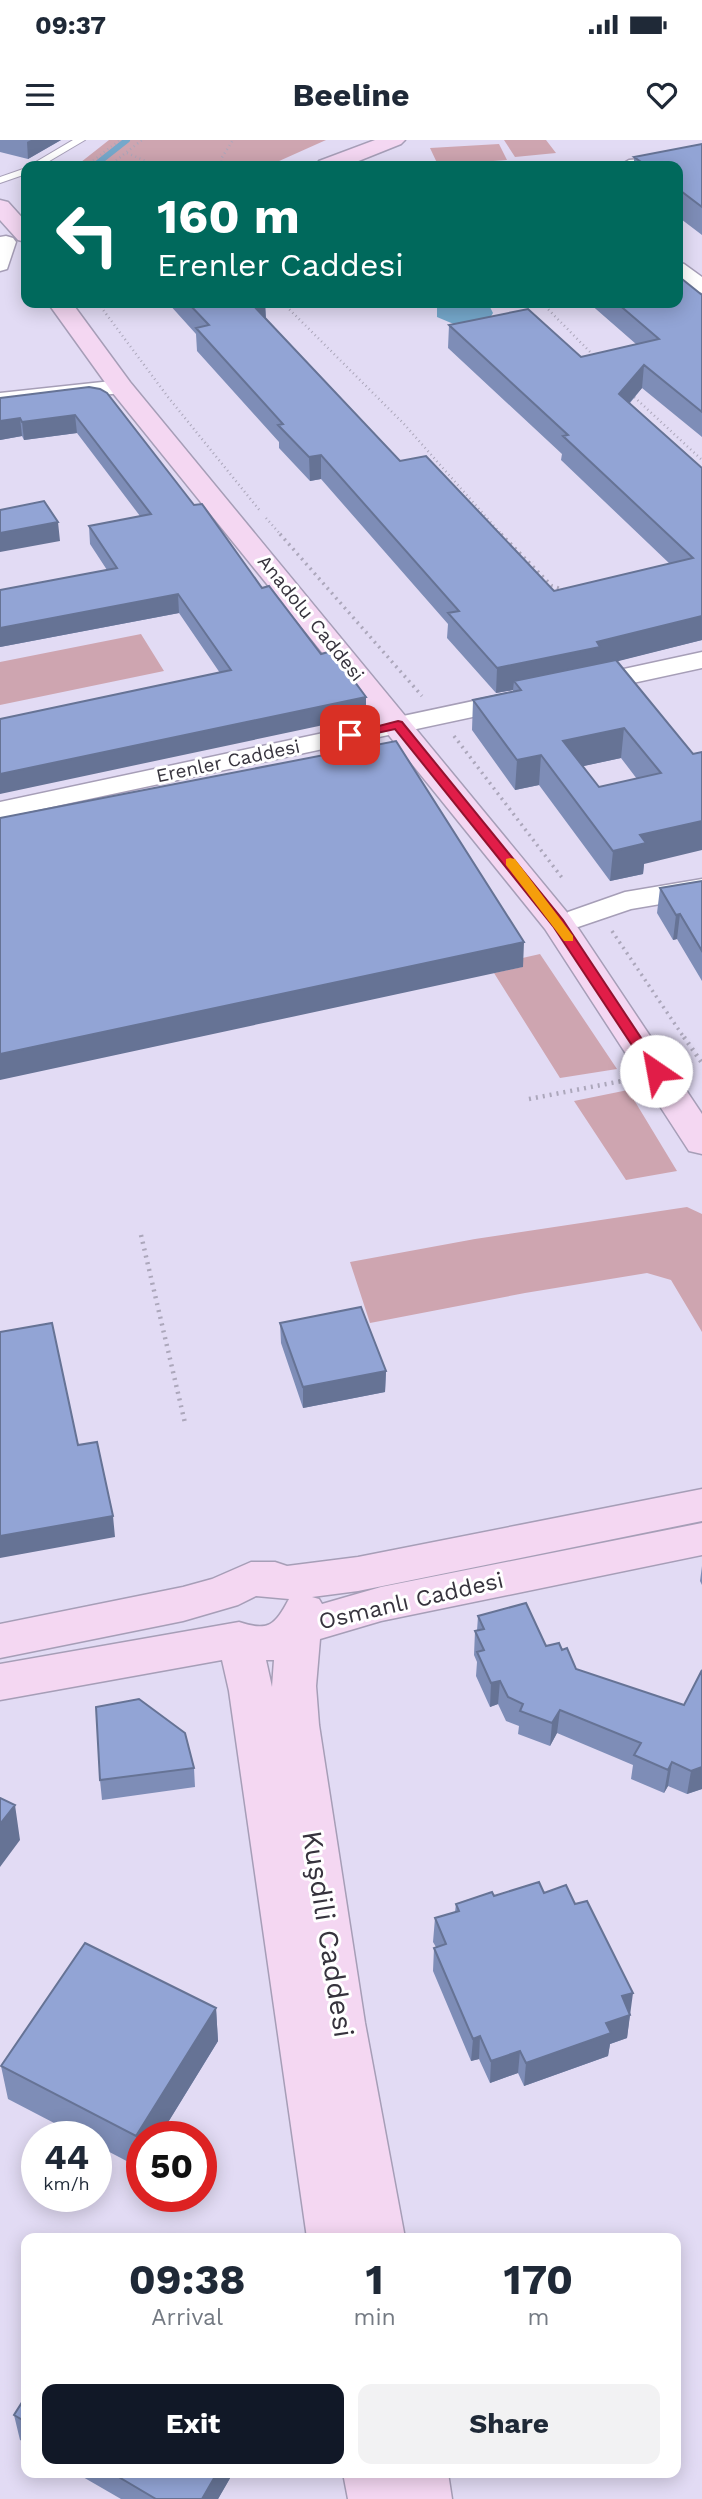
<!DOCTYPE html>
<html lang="en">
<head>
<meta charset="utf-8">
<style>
  :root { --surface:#fff; --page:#f2f2f3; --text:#1f2937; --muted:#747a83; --accent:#111827 }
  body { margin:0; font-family:"Work Sans",sans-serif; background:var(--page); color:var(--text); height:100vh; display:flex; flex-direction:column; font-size:26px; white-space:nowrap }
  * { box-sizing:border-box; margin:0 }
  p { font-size:23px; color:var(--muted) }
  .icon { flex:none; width:38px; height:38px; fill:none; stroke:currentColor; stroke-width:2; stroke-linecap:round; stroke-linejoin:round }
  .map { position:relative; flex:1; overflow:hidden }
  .side { position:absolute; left:21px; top:2093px; width:660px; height:245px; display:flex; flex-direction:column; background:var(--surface); border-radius:14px; box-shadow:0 4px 18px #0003 }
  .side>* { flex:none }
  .top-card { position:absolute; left:21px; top:21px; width:662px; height:147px; border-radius:14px; box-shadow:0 4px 18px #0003; background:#00695c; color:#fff; overflow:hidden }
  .speed { position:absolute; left:21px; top:1981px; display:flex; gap:14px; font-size:35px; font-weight:700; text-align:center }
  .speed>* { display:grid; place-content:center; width:91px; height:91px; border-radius:50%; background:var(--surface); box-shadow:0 4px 18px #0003; line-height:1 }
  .speed small { font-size:18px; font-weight:400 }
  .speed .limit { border:10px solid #d22; background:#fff; color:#111 }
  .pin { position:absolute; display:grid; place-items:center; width:60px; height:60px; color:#fff; margin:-30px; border-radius:14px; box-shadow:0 4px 10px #0006 }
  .me { position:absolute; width:77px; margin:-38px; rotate:327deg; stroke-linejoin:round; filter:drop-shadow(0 0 5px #0008) }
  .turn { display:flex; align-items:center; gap:24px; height:147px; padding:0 21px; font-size:32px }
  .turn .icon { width:91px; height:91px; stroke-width:2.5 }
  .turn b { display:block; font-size:49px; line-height:60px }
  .eta { display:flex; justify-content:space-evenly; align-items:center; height:119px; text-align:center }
  .eta b { font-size:42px; font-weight:700; line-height:49px }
  .action { display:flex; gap:14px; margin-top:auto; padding:14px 21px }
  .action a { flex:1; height:80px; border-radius:14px; background:var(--accent); color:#fff; font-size:28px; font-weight:700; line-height:80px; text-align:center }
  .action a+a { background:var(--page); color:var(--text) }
  .status { display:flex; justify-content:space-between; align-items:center; height:49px; padding:0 35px; background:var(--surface); direction:ltr }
  .status svg { height:19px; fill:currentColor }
  header { display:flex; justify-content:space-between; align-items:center; height:91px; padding:0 21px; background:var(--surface); font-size:32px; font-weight:700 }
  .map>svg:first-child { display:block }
  .green { fill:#cea5b0 }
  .water { fill:#75a8cb }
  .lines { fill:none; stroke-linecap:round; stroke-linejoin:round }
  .stream { stroke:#75a8cb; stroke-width:6 }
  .lane-casing { stroke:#a69eb7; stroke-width:2 }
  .street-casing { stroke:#a69eb7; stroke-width:3 }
  .secondary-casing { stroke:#a69eb7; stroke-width:3 }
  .path-far2 { stroke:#aca7bb; stroke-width:2.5; stroke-dasharray:1 3.5; stroke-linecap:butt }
  .path-far1 { stroke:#aca7bb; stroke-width:3.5; stroke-dasharray:2 4.5; stroke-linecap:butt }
  .path { stroke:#aca7bb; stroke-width:4.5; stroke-dasharray:2 5; stroke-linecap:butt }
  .lane { fill:#fff; fill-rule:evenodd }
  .street { fill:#fff; fill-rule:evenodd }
  .secondary { fill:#f4d7f2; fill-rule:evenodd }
  .wall { fill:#7e8db7; fill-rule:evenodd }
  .shaded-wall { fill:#667395 }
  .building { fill:#92a4d5; stroke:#667395; stroke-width:2; fill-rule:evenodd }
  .route { fill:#e11d48; stroke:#92132f; stroke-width:2 }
  .slow { fill:#f59e0b }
  .labels { text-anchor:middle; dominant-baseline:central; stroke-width:6; stroke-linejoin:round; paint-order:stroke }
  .far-street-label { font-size:19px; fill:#36333d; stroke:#fff }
  .street-label { font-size:23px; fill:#36333d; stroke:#fff }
  .near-street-label { font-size:28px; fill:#36333d; stroke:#fff }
</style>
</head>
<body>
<div class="status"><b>09:37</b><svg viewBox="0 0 49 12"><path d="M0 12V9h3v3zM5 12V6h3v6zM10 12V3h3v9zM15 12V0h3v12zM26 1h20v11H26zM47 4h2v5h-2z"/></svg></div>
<header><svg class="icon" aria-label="menu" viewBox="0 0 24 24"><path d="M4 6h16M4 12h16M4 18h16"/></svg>Beeline<svg class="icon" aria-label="heart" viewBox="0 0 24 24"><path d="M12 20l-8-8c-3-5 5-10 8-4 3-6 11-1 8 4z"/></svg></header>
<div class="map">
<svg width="702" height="2359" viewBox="0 0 702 2359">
  <rect width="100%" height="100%" fill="#e2dbf4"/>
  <path class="green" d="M109,0H326L268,26H76Z
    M504,0H546L556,13L515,17Z
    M499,4L507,20L438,25L430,8Z
    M141,494L164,531L0,565V522Z
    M540,814L617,929L560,938L494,833L522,827L518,819Z
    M628,950L677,1031L626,1040L574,961Z
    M687,1067L702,1074V1192L671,1140L647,1133L525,1153L370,1183L350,1122L475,1099Z"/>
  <path class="water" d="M431,163H488L493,173L490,178L456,185L437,177V168Z"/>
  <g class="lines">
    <path class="stream" d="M94,26L127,0"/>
    <defs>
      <path id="lane" d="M73,0H85L41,26H29Z
        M26,28V34L0,43V37Z"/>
      <path id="street" d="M702,14V26H619L629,20Z
        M6,96L13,98L16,102L7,129L0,131V97Z
        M677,122L684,124L702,137V153L695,151L677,138Z
        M121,240L129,242L132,247L129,252L0,267V253Z
        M702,512V528L582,554L573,552L569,546L573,540Z
        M520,551L529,553L533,559L529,565L0,678V662Z
        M702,739V757L631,769L578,787L568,784L563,778L568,772L625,752Z"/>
      <path id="secondary" d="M375,0H405L401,4L346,26H316L319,21Z
        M0,60L8,62L26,82V102L18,100L0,80Z
        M48,163H72L130,242L570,776L702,974V1014L689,1011L545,789L112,252Z
        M702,1349V1381L358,1451L312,1457L319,1459L322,1464L381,1447L702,1383V1415L381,1481L320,1499L316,1546L319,1585L365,1883L405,2098H307L229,1551L222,1520L0,1560V1524L239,1482C269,1492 275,1485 289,1459L256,1456L238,1465L183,1481L0,1518V1484L183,1447L212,1439L251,1422H275L287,1426L358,1417ZM266,1520H274L272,1547Z
        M343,2333H448L452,2359H348Z"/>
    </defs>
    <use href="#lane" class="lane-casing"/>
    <use href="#street" class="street-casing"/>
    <use href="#secondary" class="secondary-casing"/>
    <path class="path-far2" d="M127,13L157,26
      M86,26L120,0
      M109,26L142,0
      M222,26L221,19L233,0
      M98,163L168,257L261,372
      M283,163L404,284L502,395
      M542,163L595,217
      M631,254L702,320
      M266,378L281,395"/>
    <path class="path-far1" d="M280,394L422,556
      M501,394L552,446L568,451
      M454,596L563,739
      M612,791L685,899"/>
    <path class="path" d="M684,897L702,923
      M529,959L627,940
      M141,1095L185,1283"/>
    <use href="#lane" class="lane"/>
    <use href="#street" class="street"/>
    <use href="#secondary" class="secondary"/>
  </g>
  <path class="wall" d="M0,0H61L28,19L0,12Z
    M702,4V95L677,76V26H634V17Z
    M702,155V297L642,248L630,263L702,328V500L617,521L693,614L644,724L643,734L610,741L539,645L515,650L472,590L473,560L513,551V550L496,553L447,498L448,484L321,339L310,341L279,308V302L197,211L196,194L168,163H265L266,179L400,321L554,451L670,424L561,320L562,314L448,208L449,185L581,217L636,204L589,163H677ZM621,618L637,639L599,647L583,626Z
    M89,247L194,365L366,576L220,533L179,473L0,507V450L107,430L90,404L89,386L140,376L77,293L24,300L22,296L0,300V258Z
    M702,741V841L677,799L673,800L657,773L660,748Z
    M280,1183L386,1231L385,1252L303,1268L281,1203Z
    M702,1426V1445L700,1441Z
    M478,1476L546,1506L562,1510L576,1529L684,1565L702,1530V1649L687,1654L668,1646L664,1653L631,1639L633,1625L557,1593L550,1606L518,1594L519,1586L506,1581L498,1564L490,1567L476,1536L477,1522L474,1515L475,1491H477Z
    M194,1628L195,1647L102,1660L100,1640Z
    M544,1753L630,1873L627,1898L610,1904L608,1916L524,1946L518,1933L490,1943L479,1919L471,1921L433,1831L434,1808L436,1807L433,1802L435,1778L455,1772L456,1764L494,1756Z
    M216,1868L218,1901L159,1997H142L140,2028L96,2005V1997H81L8,1959L1,1926Z
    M26,2256V2303L20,2300L14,2275Z
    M76,2333H233L218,2359H121Z"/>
  <path class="shaded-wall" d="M31,0H61L28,19L27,2Z
    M250,163H265L266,182Z
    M644,225L642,248L617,277L619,254Z
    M75,275L77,293L24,300L22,282Z
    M20,278L22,296L0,300V281Z
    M321,315V339L310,341L309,317Z
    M58,382L60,401L0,412V393Z
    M178,454L179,473L0,507V488Z
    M702,476V500L599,526L514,541L513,550L496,553L497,528L597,502Z
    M366,557V576L0,654V634Z
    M624,588L621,618L561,631L563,601Z
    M541,615L539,645L515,650L517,620Z
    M702,681V710L644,724L643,734L610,741L613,711L640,695Z
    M680,774L677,799L673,800L676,775Z
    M524,802L523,827L0,940V914Z
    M386,1231L385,1252L303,1268V1247Z
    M113,1376L115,1397L0,1418V1396Z
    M500,1541L498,1564L490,1567L491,1543Z
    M560,1570L557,1593L550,1606L552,1583Z
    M672,1622L668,1646L664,1653L668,1630Z
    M702,1627V1649L687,1654L691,1631Z
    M15,1665L20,1700L0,1727V1684Z
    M633,1853L627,1898L610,1904L608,1916L524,1946L526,1923L606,1883L622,1856Z
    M216,1868L218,1901L159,1997H142V2025L140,2028L136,1996Z
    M480,1896L479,1919L471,1921L473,1899Z
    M520,1911L518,1933L490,1943L491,1921Z
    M217,2333H233L218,2359H202Z"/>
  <path class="building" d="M702,4V67L677,48V26H647L634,17Z
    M677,135L702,155V272L644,225L619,254L702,328V476L597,502L600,507L497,528L448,473L459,471L321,315L309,317L278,285L283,284L196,188L209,185L188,163H251L400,321L426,316L554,451L693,418L563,296L568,295L449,185L528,169L581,217L659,199L617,163H677Z
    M89,247L100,249L107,253L194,365L202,364L262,448L269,446L321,514L332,511L366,557L0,634V579L231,530L178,454L0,488V450L117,428L89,386L151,374L75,275L22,282L20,278L0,281V258Z
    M44,361L58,382L0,393V370Z
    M616,520L693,614L702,612V681L640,695L646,703L613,711L541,615L517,620L473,560L521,550L514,541ZM624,588L661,633L599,647L563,601Z
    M396,601L524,802L0,914V678Z
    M702,741V811L680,774L676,775L660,748Z
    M361,1167L386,1231L303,1247L280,1183Z
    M52,1183L78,1305L97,1302L113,1376L0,1396V1192Z
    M526,1463L546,1506L559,1503L562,1510L567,1508L576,1529L684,1565L702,1530V1627L691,1631L672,1622L668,1630L634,1615L641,1603L560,1570L552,1583L520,1571L523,1564L508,1557L500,1541L491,1543L477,1512L484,1510L475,1491L484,1489L478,1476Z
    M139,1559L185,1593L194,1628L100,1640L96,1567Z
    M0,1658L15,1665L0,1684Z
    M539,1742L544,1753L566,1745L575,1764L587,1761L633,1853L622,1856L630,1875L606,1883L611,1893L526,1923L520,1911L491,1921L480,1896L473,1899L434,1808L446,1804L435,1778L459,1771L456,1764L492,1752L494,1756Z
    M85,1803L216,1868L136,1996L1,1926Z
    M26,2256V2282L14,2275Z
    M112,2333H217L202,2359H156Z"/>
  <path class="route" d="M398,581L402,582L563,780L663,931L661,934H651L553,786L395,589L350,599L344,595Z"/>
  <path class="slow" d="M510,718L515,719L573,796V801H564L506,725V719Z"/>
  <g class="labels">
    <g class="far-street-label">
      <text transform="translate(311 478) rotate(51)">Anadolu Caddesi</text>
      <text transform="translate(228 621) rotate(-12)">Erenler Caddesi</text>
    </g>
    <g class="street-label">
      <text transform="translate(411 1461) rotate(-13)">Osmanlı Caddesi</text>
    </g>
    <g class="near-street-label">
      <text transform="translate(328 1794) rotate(81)">Kuşdili Caddesi</text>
    </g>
  </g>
</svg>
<div class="speed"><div>44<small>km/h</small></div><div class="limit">50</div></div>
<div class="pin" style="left:350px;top:595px;background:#d93025"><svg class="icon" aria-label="arrive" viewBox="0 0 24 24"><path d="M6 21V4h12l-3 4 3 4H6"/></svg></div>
<svg class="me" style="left:656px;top:931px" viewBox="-20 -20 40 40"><circle r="19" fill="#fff"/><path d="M0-13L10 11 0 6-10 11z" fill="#e11d48"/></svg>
<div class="top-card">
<div class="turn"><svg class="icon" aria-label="left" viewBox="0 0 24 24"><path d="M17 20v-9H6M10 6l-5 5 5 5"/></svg><div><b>160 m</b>Erenler Caddesi</div></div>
</div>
<section class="side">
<div class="eta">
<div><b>09:38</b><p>Arrival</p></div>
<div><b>1</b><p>min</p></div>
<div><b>170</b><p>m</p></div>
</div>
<div class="action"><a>Exit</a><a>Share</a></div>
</section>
</div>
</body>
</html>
